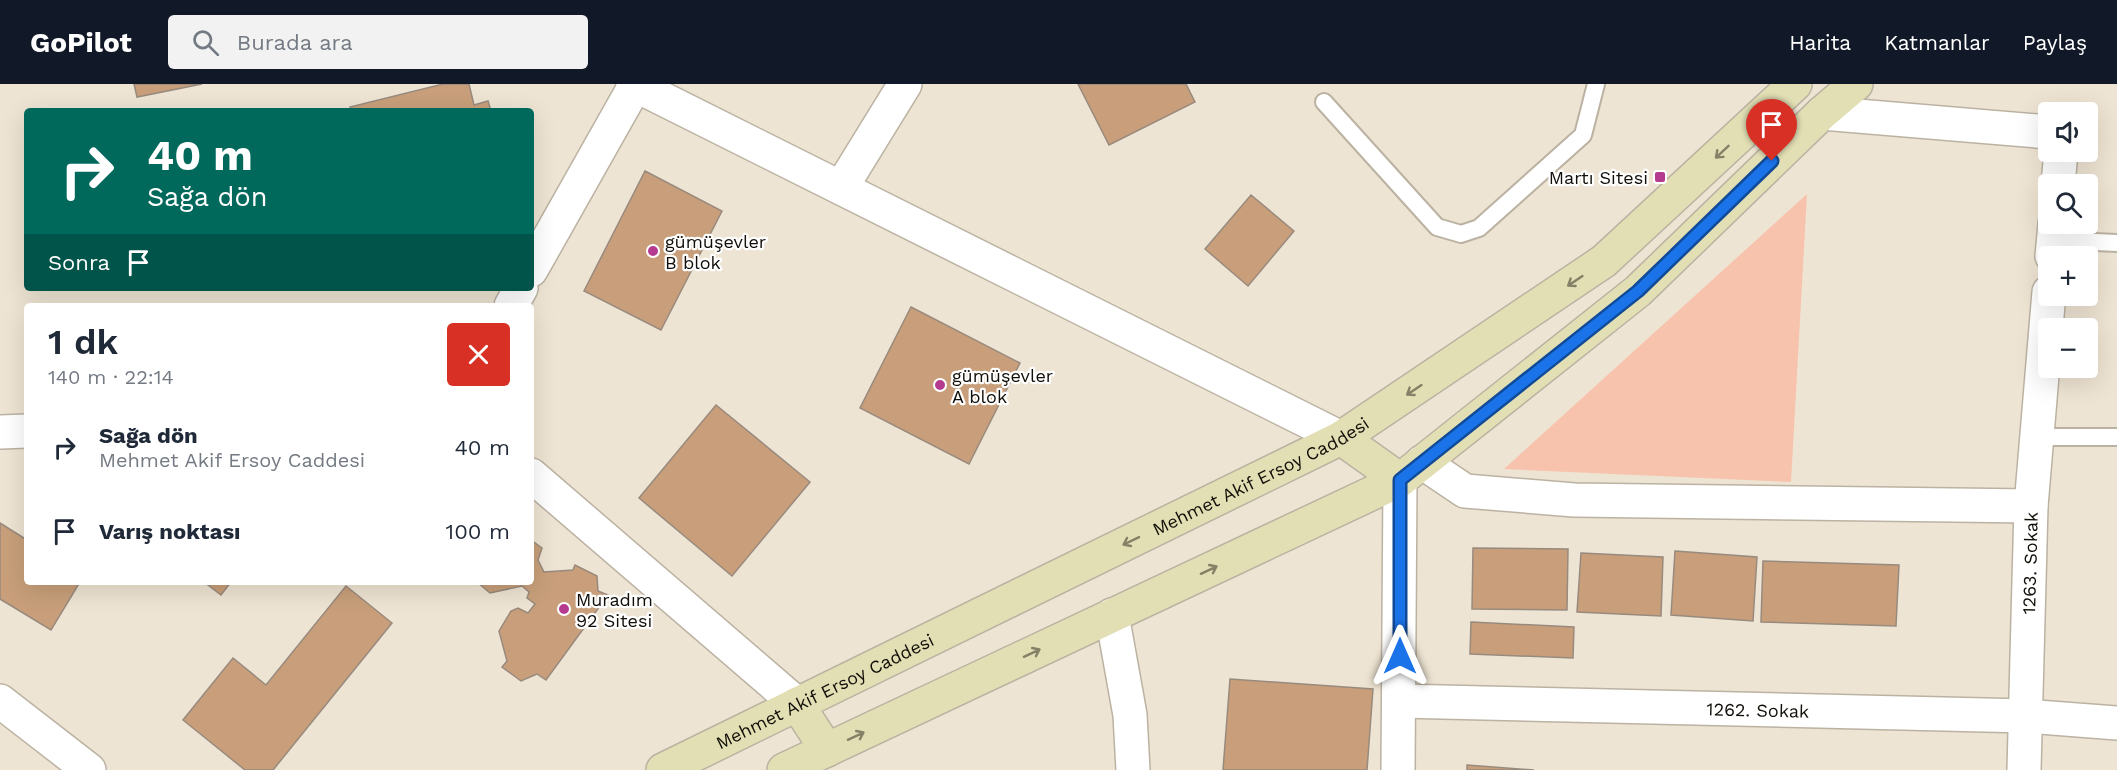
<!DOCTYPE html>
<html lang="tr">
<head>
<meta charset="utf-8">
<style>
  :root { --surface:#fff; --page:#f2f2f3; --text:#1f2937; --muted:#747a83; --accent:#111827 }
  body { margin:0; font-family:"Work Sans",sans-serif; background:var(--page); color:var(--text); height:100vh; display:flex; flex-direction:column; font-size:22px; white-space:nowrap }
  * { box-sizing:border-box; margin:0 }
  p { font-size:20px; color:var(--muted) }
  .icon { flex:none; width:33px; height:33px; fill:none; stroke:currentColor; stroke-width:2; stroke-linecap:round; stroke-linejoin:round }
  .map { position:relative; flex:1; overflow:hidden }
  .details { position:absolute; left:24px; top:219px; width:510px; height:282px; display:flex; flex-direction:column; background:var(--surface); border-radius:6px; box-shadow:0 6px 24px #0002 }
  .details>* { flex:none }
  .guide { position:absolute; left:24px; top:24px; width:510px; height:183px; border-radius:6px; box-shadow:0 6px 24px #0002; background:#00695c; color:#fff; overflow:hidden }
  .controls { position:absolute; left:2038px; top:18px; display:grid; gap:12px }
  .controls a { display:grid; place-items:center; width:60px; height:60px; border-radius:6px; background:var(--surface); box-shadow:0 6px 24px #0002; font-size:30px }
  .pin { position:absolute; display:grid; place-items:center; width:51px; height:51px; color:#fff; margin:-62px -26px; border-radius:50% 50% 50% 0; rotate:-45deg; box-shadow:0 0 6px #0007 }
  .pin .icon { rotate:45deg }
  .me { position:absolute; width:66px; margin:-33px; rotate:0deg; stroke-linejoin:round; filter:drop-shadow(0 0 4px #0008) }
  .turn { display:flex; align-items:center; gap:21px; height:126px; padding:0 24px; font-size:27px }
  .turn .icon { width:78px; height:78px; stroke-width:2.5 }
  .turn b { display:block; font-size:42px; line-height:51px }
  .then { display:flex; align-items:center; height:57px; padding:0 24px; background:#0003; gap:12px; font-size:22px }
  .round { display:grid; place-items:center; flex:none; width:63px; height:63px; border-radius:6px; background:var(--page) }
  .overview { display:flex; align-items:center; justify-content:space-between; height:102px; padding:0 24px }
  h1 { font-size:36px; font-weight:600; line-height:45px }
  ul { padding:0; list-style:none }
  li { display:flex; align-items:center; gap:18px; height:84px; padding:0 24px }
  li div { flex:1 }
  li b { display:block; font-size:22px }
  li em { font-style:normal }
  header { display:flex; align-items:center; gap:36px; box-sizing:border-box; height:84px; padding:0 30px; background:var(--accent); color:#fff }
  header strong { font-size:28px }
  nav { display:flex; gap:33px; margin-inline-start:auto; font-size:21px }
  .search { width:420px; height:54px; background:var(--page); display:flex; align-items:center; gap:15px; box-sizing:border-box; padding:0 21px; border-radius:6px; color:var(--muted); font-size:22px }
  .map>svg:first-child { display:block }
  .green { fill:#f8c3ad }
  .building { fill:#c89f7a; stroke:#998a7e; stroke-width:1.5 }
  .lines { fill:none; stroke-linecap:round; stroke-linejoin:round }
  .service-casing { stroke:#bbb2a2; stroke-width:20 }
  .minor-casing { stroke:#bbb2a2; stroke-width:36 }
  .tertiary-casing { stroke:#bbb2a2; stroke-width:36 }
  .secondary-casing { stroke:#bbb2a2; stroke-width:36 }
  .service { stroke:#fff; stroke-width:16 }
  .minor { stroke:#fff; stroke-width:33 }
  .tertiary { stroke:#fff; stroke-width:33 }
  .secondary { stroke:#e2dfb5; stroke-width:33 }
  .oneway { stroke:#848167 }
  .route-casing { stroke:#114b97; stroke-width:15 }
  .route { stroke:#1a73e8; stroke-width:10 }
  .poi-dot { fill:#b43b8f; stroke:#fff; stroke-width:2 }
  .labels { text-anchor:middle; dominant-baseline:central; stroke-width:4.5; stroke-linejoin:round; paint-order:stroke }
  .poi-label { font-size:18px; fill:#110e08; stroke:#fff; text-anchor:start }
  .street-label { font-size:18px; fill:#110e08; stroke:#fff }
</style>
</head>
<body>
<header>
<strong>GoPilot</strong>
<div class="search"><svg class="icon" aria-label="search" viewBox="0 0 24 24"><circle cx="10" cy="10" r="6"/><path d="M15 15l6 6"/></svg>Burada ara</div>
<nav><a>Harita</a><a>Katmanlar</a><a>Paylaş</a></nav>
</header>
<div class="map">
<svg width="2117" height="686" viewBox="0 0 2117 686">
  <rect width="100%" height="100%" fill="#eee4d3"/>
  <path class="green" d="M1807,110L1791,398L1504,385Z"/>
  <path class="building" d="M134,0H202L137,13Z
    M443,0H469L474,21L488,17L491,27H351L350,23Z
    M1078,0H1186L1195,18L1109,61Z
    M645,87L722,127L661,246L584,207Z
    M1251,111L1294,147L1248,202L1205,165Z
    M911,223L1020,279L969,380L860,324Z
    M716,321L810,398L732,492L639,414Z
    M0,439L27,456V498H80L51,546L0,515Z
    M531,456L542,464L538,476L544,488L573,486L575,481L597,492L598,507L608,511L546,596L537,590L521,597L502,583L507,577L499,547L511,527L518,524L528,529L535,520L527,514L529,508L522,502L490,509L477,498H531Z
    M1473,464L1568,465L1567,526L1472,525Z
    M1675,467L1757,473L1753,537L1671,531Z
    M1581,469L1663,473L1661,532L1577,528Z
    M1763,477L1899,481L1896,542L1761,538Z
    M204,498H231L221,511Z
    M346,502L392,539L273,686H245L183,636L233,574L266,601Z
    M1471,538L1574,543L1573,574L1470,570Z
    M1230,595L1373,605L1367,686H1223Z
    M1467,681L1534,686H1467Z"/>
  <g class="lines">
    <defs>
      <path id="service" d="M1324,18L1437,143L1461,150L1479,144L1583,51L1596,0
        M2053,156L2117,159
        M2037,353H2117"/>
      <g id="minor">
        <path d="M1822,29L2049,48"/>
        <path d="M2058,100L2061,68"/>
        <path d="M841,104L905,0"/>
        <path d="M2052,172L2055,140"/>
        <path d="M531,186L636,0"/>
        <path d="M511,222L521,204"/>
        <path d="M1422,378L1465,407L1574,416L2031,422"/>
        <path d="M1112,531L1130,631L1133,686"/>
        <path id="s1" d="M1400,617L2026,632L2117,639"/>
        <path d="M1398,686L1400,396"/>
        <path id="s2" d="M2024,686L2031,422L2049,208"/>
      </g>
      <path id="tertiary" d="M633,0L1341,354
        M0,348L27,347
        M531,391L797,620
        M0,617L89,686"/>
      <g id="secondary">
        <path d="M1341,354L1400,396"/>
        <path d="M797,620L827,666"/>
        <path id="s3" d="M663,686L1341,354L1604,177L1795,0"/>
        <path d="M784,686L1400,396L1638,207L1822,29L1856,0"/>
      </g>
    </defs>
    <use href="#service" class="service-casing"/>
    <use href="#minor" class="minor-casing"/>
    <use href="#tertiary" class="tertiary-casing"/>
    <use href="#secondary" class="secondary-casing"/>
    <use href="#service" class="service"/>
    <use href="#minor" class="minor"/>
    <use href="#tertiary" class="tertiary"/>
    <use href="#secondary" class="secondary"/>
  </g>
  <defs><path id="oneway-shaft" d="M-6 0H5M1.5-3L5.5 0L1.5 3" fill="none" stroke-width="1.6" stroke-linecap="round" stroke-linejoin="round" transform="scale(1.5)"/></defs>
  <g class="oneway">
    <use href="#oneway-shaft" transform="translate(1722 68) rotate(137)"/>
    <use href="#oneway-shaft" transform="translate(1575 197) rotate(146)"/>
    <use href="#oneway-shaft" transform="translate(1414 306) rotate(146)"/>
    <use href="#oneway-shaft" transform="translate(1131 457) rotate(154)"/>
    <use href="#oneway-shaft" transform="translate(1209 486) rotate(-25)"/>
    <use href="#oneway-shaft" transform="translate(1032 569) rotate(-25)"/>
    <use href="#oneway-shaft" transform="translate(856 652) rotate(-25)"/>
  </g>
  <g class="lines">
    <defs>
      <path id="route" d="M1400,572V396L1638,207L1772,77"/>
    </defs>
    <use href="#route" class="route-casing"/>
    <use href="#route" class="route"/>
  </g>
  <g class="poi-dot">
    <rect x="1654" y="87" width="12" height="12" rx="3"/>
    <circle cx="653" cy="167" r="6"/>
    <circle cx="940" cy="301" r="6"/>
    <circle cx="564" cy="525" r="6"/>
  </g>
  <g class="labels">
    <g class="poi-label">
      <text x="1648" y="93" text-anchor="end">Martı Sitesi</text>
      <text x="665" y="157">gümüşevler<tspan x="665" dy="21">B blok</tspan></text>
      <text x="952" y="291">gümüşevler<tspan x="952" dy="21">A blok</tspan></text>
      <text x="576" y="515">Muradım<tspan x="576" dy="21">92 Sitesi</tspan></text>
    </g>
    <g class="street-label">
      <text stroke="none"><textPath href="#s3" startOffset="666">Mehmet Akif Ersoy Caddesi</textPath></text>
      <text stroke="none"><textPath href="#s2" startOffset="207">1263. Sokak</textPath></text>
      <text stroke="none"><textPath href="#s3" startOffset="180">Mehmet Akif Ersoy Caddesi</textPath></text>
      <text stroke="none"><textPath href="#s1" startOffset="358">1262. Sokak</textPath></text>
    </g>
  </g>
</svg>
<div class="controls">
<a><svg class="icon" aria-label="sound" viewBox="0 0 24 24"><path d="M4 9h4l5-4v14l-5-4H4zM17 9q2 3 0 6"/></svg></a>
<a><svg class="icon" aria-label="search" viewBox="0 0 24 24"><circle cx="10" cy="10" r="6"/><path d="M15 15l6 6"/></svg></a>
<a>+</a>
<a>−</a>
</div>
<div class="pin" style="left:1772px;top:77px;background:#d93025"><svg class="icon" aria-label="arrive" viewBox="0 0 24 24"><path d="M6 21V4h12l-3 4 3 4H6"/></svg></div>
<svg class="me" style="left:1400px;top:572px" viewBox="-20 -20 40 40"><path d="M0-17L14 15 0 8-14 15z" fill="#1a73e8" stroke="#fff" stroke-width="4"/></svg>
<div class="guide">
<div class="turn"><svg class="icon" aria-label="right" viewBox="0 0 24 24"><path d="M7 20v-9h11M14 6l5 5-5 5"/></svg><div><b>40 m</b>Sağa dön</div></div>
<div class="then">Sonra<svg class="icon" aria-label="arrive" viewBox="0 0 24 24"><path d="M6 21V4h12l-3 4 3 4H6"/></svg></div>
</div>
<section class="details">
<div class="overview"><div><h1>1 dk</h1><p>140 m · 22:14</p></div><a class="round" style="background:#d93025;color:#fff"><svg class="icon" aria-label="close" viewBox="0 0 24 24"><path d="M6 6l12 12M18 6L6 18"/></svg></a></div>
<ul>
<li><svg class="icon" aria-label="right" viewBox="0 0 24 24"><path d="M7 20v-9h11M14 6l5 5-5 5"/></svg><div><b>Sağa dön</b><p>Mehmet Akif Ersoy Caddesi</p></div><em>40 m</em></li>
<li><svg class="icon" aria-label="arrive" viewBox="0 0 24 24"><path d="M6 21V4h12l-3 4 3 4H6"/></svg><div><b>Varış noktası</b></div><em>100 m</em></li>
</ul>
</section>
</div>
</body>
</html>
